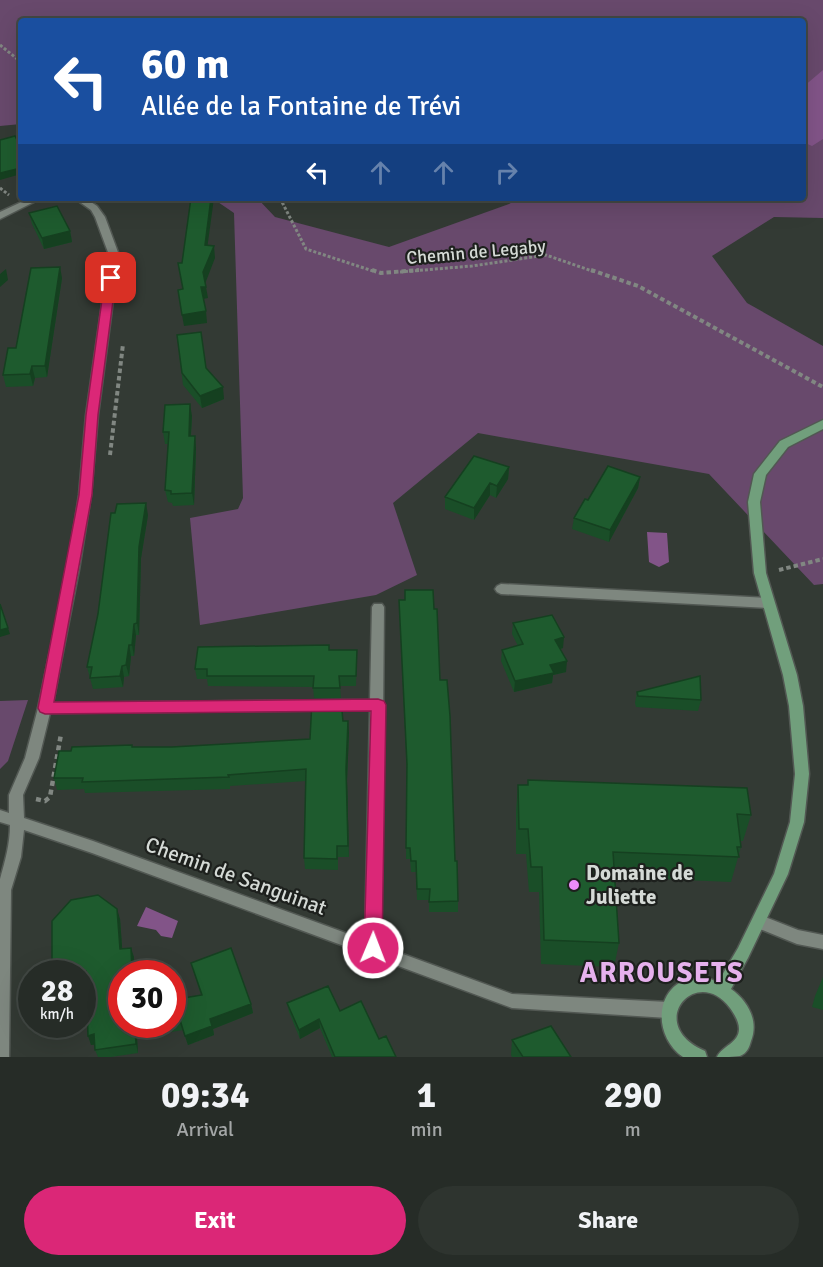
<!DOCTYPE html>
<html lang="en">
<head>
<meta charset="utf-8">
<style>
  :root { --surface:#262c27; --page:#2e342f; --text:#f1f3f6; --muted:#a4a7a7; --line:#424844; --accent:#db2777 }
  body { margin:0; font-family:Signika,sans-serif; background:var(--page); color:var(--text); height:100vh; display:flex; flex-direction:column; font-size:22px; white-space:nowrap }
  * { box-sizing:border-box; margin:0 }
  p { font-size:20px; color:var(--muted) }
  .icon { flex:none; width:33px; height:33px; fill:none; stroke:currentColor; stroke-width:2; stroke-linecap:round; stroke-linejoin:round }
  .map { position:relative; height:1057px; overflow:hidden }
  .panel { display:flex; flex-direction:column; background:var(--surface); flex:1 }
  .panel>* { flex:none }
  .top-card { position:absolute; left:18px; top:18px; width:788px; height:183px; border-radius:6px; box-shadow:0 6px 24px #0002,0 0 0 2px var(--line); background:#1a4fa0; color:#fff; overflow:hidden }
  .speed { position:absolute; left:18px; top:960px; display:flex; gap:12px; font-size:30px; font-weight:700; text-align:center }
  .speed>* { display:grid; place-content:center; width:78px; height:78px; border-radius:50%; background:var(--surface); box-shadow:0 6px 24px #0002,0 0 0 2px var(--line); line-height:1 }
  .speed small { font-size:15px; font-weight:400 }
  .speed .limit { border:9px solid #d22; background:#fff; color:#111 }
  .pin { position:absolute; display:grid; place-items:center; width:51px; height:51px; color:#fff; margin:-26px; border-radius:12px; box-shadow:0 3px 9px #0006 }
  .me { position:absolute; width:66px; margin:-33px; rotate:1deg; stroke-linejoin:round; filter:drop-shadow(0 0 4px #0008) }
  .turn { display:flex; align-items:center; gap:21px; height:126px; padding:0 24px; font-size:27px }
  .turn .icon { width:78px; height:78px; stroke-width:2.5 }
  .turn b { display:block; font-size:42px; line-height:51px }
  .lanes { display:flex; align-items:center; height:57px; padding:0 24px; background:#0003; justify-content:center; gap:30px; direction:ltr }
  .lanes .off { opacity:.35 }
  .eta { display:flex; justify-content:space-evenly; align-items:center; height:102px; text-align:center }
  .eta b { font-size:36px; font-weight:700; line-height:42px }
  .primary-button { display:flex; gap:12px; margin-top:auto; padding:12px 24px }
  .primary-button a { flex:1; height:69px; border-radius:36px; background:var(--accent); color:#fff; font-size:24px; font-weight:700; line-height:69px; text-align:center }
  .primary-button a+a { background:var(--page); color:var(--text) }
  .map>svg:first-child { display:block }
  .green { fill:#68496c }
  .water { fill:#825488 }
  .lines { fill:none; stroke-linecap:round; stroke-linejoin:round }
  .service-casing { stroke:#525853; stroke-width:3 }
  .minor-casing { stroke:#525853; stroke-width:3 }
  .secondary-casing { stroke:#525853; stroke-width:3 }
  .path-far2 { stroke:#818782; stroke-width:3; stroke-dasharray:3 2; stroke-linecap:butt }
  .path-far1 { stroke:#818782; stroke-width:4; stroke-dasharray:4.5 3; stroke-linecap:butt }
  .path { stroke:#818782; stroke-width:4.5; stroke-dasharray:5 4; stroke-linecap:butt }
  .service { fill:#7e877f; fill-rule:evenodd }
  .minor { fill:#7e877f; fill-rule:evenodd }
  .secondary { fill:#719f7c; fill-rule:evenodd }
  .wall { fill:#1a4e28 }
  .shaded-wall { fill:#154020 }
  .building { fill:#1e5b2e; stroke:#154020; stroke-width:1.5 }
  .route { fill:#db2777; stroke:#8e194d; stroke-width:1.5 }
  .poi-dot { fill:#ec8cfa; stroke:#1d201d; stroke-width:2 }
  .labels { text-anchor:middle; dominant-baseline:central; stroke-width:4.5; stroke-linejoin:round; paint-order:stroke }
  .street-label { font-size:18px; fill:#d5dad6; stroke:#1d201d }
  .near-poi-label { font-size:21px; font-weight:bold; fill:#d5dad6; stroke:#1d201d; text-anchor:start }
  .near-street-label { font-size:21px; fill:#d5dad6; stroke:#1d201d }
  .near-district-label { font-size:28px; font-weight:bold; letter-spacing:1.5px; fill:#e6b1ed; stroke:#1d201d }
</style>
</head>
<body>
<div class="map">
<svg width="823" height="1057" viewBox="0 0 823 1057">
  <rect width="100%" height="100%" fill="#333a34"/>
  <path class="green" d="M0,0H823V218L774,217L712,256L747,303L823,346V584L814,585L709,474L478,433L393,503L417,575L376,595L200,625L190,518L238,509L243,498L234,213L212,198H257L275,217L389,247L509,204L520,198H802V21H21V124L0,126Z
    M28,700L8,761L0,769V701Z"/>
  <path class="water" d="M823,70V139L812,146L803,142V87Z
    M647,532L667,533L669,562L659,567L649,562Z
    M146,907L178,921L172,938L161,936L156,930L137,926Z"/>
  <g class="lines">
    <defs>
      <path id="service" d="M501,584L767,598L771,600L773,603L771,606L767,608L501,594L497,592L495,589L497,586Z"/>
      <path id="minor" d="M30,198H42L0,219V212Z
        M74,198H85L97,206L105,217L119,255L98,415L91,495L79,570L53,703L370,700L372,607L374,604H382L384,607L381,946L512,994L668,1002L674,1005L676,1010L674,1015L668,1018L512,1008L92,853L24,830L21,857L11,890L9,1057H0V879C5,861 10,844 10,825L0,822V810L9,813V795L25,758L38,708L67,570L79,495L86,415L109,255L95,217L91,210ZM370,710L365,940L93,841L24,818L23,795L39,758L50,713Z
        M760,915L798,930L823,935V949L797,944L755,927L752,922L755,917Z"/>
      <path id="secondary" d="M823,420V429L788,447L766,475L760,502L766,573L797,675L803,706L809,774L804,822L788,874L748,958L731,989C748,1001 759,1021 751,1041C749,1048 747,1053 740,1056C734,1057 724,1057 717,1057C722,1046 739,1043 739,1029C739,1021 734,1014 730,1008C697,963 643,1024 705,1051L707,1057H683C650,1034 655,979 700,977C706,977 713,980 718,982L738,948L774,874L790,822L795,774L789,706L783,675L754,573L748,502L754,474L780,441Z"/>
    </defs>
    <use href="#service" class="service-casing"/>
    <use href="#minor" class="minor-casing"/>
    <use href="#secondary" class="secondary-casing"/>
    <path class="path-far2" d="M0,45L21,62
      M0,188L9,195
      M280,198L306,249L376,272
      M400,272L472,266L546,255L595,272"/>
    <path class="path-far1" d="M372,270L381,273L419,270
      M591,270L638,286L823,387
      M110,455L123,344
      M779,570L823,559"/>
    <path class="path" d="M36,799L45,801L50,797L61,734"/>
    <use href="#service" class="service"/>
    <use href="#minor" class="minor"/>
    <use href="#secondary" class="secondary"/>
  </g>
  <path class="wall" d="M29,213L70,231L72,242L44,249L32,224Z
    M62,278L47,377L35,378L33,386L6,387L3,375L16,348Z
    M177,335L206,368L224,399L202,408L183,385Z
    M192,416L191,436L196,448L194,505L173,506L172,503L168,502L165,490L168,444H165L163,432Z
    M509,467L508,479L496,498L490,495L474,520L445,509V497Z
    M640,477L638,488L609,542L572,529L574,518L588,500Z
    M148,515L141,558L139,635H136L134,656H131L129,676L124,677L123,687L93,689L87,667Z
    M405,590L434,609L440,680L458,901V912H429V900H417L416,872H411L410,859H406L407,772L399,600H405Z
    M513,623L563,648L560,649L566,672L553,675L552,683L514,692L501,661L502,650L518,646L512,634Z
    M329,650H357L356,686H340L341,698H314L313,687L208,686L207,679H197L195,669Z
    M637,692L701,700L698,711L636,707L635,703Z
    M343,721L349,732L347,781L349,857H338V870L305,869L304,858L306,781L230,786V789L85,793L84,789L57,790L54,778L71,751L133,747H172L310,739Z
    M518,785L751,815L743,841H740L741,847L731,882L615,877L619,943L614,967L541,964L539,892H529L526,854H516V811Z
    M120,919L122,949L134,957V974H122V1024H172V1000L201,995L191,963L251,1004L253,1013L213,1029L214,1035L188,1045L183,1030L137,1038L138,1053L111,1057H98L95,1050V1044L91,1045L86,982H82V974H52Z
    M823,977V1010L812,1007L815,996Z
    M287,1003L340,1011L379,1039L396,1057H332L320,1028L300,1039L289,1012Z
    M512,1040L571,1057H512L511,1055Z"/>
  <path class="shaded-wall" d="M21,168V174L0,180V173Z
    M211,198H214L206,257L205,245Z
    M70,231L72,242L44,249L42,238Z
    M214,246L215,258L205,284L203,272Z
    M60,267L62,278L47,377L45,366Z
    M6,269L8,280L0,287V274Z
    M201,287H206L208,298L203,299Z
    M206,311L207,323L184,326L182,315Z
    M32,366L35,378L33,386L30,374Z
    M223,387L224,399L202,408L200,396Z
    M190,404L192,416L190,448L189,436Z
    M195,436L196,448L194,505L192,493Z
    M509,467L508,479L496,498L497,486Z
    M640,477L638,488L609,542L610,530Z
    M490,483V495L474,520V508Z
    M146,503L148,515L141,558L139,635L137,623L139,547Z
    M134,624L136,635L134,656L132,645Z
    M8,628L10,634L0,637V630Z
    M564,637L563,648L554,651L555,640Z
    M129,645L131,656L129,676L126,665Z
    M567,661L566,672L553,675L552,683L514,692L515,681L550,665Z
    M122,666L124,677L123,687L120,676Z
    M348,721L349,732L347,781L349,857L346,769Z
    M117,909L120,919L123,959L120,949Z
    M131,948L134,957V974H132Z
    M251,1004L253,1013L213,1029L214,1035L188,1045L185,1036L210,1019Z
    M319,1019L320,1028L300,1039L299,1030Z
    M135,1028L137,1038L138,1053L136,1044Z
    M94,1034L98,1044L91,1045L88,1036Z"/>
  <path class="building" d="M15,136L17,140L21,139V168L0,173V140Z
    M191,198H211L205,245L214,246L203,272L206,287H201L206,311L182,315L178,290L183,289L178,263H182Z
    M57,206L70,231L42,238L29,213Z
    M60,267L45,366H32L30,374L3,375L8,348H16L31,268Z
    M201,332L206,368L223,387L200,396L182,373L177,335Z
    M190,404L189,436H195L192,493L171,494V491L165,490L169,432H163L165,405Z
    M474,456L509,467L497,486L490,483L474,508L445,497Z
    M608,466L640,477L610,530L574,518L585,499L588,500Z
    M146,503L139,547L137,623L134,624L132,645H129L126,665L122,666L120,676L90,678L92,667H87L98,614L111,513H115L117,504Z
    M405,590H433L434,609H437L440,680H447L450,716L455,861H457L458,901L429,902L430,889H417L416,861H411L410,848H406L407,764L399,600H405Z
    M0,604L8,628L0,630Z
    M552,615L564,637L555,640L567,661L550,665L554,673L515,681L502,650L523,644L513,623Z
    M329,645V650H357L356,676H339L340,688H313L314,676H207V669H195L198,647Z
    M700,676L701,700L638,696L637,692Z
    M312,701H341L343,721H348L346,769L348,846H337V859L304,858L306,769L228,775L229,777L82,782L83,778H54L59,751H71L72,747L132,745V747H172L310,739Z
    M528,780L747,788L751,815L737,814L741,847H737L739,857L613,852L619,943L544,940L542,867H531L528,829H519L518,785H528Z
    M98,895L117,909L120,949L131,948L132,974H122V1024H156L135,1028L136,1044L95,1050L94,1034L88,1036L86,971L73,974H52V921L71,900Z
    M231,948L251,1004L210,1019L212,1026L185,1036L180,1020L172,1022V1000L202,995L191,963Z
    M328,986L340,1011L361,1001L379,1039L386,1036L396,1057H335L319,1019L299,1030L287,1003Z
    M551,1026L571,1057H523L512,1040Z"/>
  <path class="route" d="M111,274L116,278L98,415L92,495L54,702L378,699L384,701L386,705L382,948L379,954L373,956L367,954L364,948L371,711L45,714L40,712L38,708L79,495L86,415L105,278Z"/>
  <circle class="poi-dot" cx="574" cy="885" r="6"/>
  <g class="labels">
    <g class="street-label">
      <text transform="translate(476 252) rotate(-5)">Chemin de Legaby</text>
    </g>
    <g class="near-poi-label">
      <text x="586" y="873">Domaine de<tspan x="586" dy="24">Juliette</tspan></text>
    </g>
    <g class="near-street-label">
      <text transform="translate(236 876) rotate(20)">Chemin de Sanguinat</text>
    </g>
    <g class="near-district-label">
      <text x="662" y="973">ARROUSETS</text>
    </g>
  </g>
</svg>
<div class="speed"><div>28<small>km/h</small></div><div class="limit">30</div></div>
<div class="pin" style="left:111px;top:278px;background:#d93025"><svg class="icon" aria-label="arrive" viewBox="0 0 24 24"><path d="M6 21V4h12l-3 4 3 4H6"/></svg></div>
<svg class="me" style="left:373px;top:948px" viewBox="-20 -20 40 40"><circle r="17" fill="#db2777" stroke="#fff" stroke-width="3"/><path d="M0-11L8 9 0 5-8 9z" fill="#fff"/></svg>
<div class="top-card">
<div class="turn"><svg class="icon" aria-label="left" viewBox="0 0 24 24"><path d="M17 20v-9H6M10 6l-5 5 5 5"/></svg><div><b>60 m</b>Allée de la Fontaine de Trévi</div></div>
<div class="lanes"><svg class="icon" aria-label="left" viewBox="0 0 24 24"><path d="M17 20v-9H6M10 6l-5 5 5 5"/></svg><svg class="icon off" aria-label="ahead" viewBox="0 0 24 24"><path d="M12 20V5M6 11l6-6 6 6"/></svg><svg class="icon off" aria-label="ahead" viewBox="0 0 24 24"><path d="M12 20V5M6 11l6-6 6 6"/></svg><svg class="icon off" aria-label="right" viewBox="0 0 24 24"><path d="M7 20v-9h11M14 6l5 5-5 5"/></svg></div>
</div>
</div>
<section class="panel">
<div class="eta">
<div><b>09:34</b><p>Arrival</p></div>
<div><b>1</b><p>min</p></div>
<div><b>290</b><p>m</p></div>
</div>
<div class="primary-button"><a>Exit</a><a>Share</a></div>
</section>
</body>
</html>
